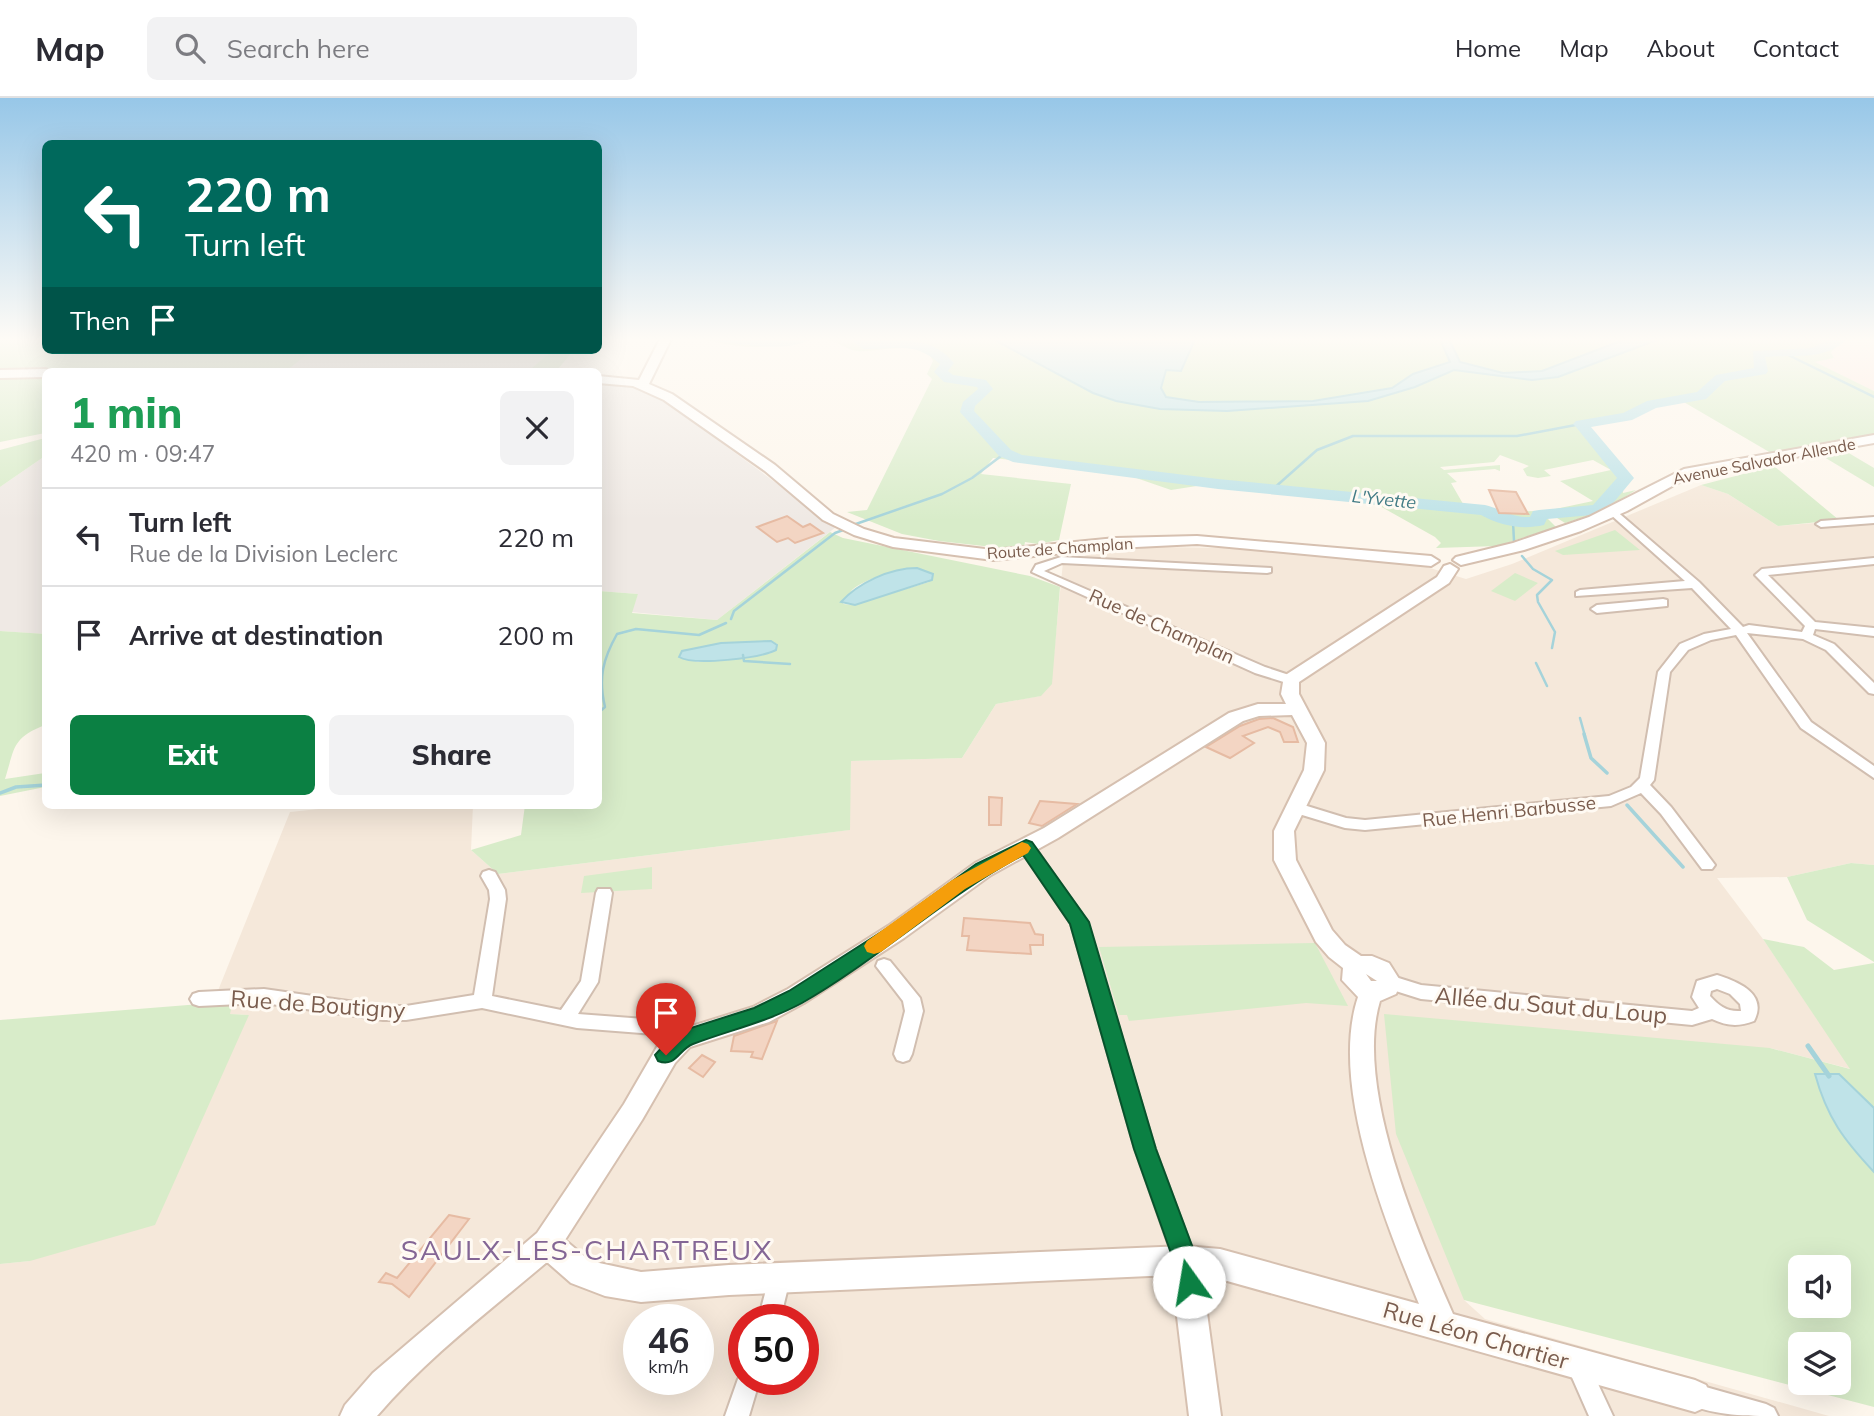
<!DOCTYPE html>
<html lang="en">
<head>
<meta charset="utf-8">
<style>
  :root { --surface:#fff; --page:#f2f2f3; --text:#2b2b33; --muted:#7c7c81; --line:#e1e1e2; --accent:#0b8043 }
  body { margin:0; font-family:Mulish,sans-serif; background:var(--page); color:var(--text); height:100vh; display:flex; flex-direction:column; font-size:26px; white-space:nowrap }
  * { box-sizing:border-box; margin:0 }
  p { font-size:23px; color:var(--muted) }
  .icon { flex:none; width:38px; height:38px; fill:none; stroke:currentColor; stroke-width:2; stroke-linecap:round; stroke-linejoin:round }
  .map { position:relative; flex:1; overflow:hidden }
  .panel { position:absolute; left:42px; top:270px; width:560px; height:441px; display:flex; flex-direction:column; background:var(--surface); border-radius:10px; box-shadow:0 7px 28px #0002 }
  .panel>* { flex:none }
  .banner { position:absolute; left:42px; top:42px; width:560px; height:214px; border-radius:10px; box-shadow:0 7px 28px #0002; background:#00695c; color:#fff; overflow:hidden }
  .tools { position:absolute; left:1788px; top:1157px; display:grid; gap:14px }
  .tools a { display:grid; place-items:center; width:63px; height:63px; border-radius:10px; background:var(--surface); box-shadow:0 7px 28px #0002; font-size:35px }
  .speed { position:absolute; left:623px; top:1206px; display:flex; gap:14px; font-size:35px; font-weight:700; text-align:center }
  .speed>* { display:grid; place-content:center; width:91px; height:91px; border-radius:50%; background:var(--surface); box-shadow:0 7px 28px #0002; line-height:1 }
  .speed small { font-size:18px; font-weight:400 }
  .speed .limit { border:10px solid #d22; background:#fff; color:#111 }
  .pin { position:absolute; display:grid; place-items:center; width:60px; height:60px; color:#fff; margin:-72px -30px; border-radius:50% 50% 50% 0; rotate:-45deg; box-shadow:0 0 7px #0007 }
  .pin .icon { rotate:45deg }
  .me { position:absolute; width:77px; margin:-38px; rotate:347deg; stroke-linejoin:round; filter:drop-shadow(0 0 5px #0008) }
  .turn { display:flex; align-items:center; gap:24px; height:147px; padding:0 28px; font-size:32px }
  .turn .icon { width:91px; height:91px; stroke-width:2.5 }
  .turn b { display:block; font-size:49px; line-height:60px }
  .then { display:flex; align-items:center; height:66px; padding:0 28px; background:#0003; gap:14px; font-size:26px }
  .round { display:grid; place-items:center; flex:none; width:74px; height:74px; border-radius:10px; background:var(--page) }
  .headline { display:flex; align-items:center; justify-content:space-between; height:119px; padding:0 28px }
  h1 { font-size:42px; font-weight:800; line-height:52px; color:#1e9e55 }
  .button { display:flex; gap:14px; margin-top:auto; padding:14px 28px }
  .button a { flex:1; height:80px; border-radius:10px; background:var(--accent); color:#fff; font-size:28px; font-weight:800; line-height:80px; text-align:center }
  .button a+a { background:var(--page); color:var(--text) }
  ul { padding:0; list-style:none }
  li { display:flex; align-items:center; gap:21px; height:98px; padding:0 28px; border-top:2px solid var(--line) }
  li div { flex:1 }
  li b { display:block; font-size:26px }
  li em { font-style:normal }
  header { display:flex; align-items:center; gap:42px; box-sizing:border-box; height:98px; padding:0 35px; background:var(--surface); border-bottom:2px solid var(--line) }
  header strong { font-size:33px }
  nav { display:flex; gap:38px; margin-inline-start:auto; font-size:24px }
  .search { width:490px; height:63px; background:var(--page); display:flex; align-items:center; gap:18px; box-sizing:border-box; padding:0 24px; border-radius:10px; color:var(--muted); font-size:26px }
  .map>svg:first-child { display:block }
  .residential { fill:#f5e8da; fill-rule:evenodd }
  .commercial { fill:#fde8e0 }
  .industrial { fill:#efe9e4 }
  .green { fill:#d8ecc9; fill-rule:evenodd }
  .water { fill:#bfe3e8; stroke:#a5d3da; stroke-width:2 }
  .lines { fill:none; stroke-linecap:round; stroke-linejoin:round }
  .stream-far2 { stroke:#a5d3da; stroke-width:2.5 }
  .stream-far1 { stroke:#a5d3da; stroke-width:3.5 }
  .stream { stroke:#a5d3da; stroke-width:5 }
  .river { fill:#bfe3e8; fill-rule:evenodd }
  .building { fill:#f3d5c3; stroke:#e6bba3; stroke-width:2 }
  .street-casing { stroke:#d1beb0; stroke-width:4 }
  .secondary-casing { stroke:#d6c0b0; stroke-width:4 }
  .street { fill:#fff; fill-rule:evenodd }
  .secondary { fill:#fff; fill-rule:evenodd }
  .route { fill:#0b8043; stroke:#07532c; stroke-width:2 }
  .slow { fill:#f59e0b }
  .labels { text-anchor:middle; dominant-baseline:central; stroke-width:6; stroke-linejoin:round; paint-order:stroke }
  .far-street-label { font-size:16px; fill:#7a5c4d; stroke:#fffaf3 }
  .far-water-label { font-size:18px; font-style:italic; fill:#437c86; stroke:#fffaf3 }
  .street-label { font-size:19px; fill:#7a5c4d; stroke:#fffaf3 }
  .near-street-label { font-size:23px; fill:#7a5c4d; stroke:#fffaf3 }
  .near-quarter-label { font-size:28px; letter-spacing:2px; fill:#846695; stroke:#fffaf3 }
</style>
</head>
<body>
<header>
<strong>Map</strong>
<div class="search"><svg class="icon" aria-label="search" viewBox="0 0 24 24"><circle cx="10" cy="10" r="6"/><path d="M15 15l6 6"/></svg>Search here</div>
<nav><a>Home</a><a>Map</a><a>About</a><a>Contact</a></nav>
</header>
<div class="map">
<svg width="1874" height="1318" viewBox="0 0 1874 1318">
  <rect width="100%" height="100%" fill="#fdf6ec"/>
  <path class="residential" d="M1701,387L1728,396L1778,428L1874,420V767L1851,765L1787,779L1717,780L1763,841L1851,971L1770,950L1464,1202L1485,1221L1829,1318H0V1166L30,1163L249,917L230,916L213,905L290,714L357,707H473L471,752L498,776L849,732L851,663L962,660L996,606L1040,598L1051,586L1063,464L1080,466L1087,455L1156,449L1227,450L1420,467L1466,481L1512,466ZM639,1222H698V1281H639ZM744,1222H803V1281H744Z"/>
  <path class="commercial" d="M1847,239H1874V293L1814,264L1834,260L1831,254Z"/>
  <path class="industrial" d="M313,252H553L529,273H286Z
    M598,285L639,290L659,299L836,429L717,522L631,514L638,496L599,493Z
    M45,358V536L0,533V389Z"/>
  <path class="green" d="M0,239H45L46,252H313L286,273H46L45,335L0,344Z
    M694,239H1847L1831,254L1834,260L1815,264L1874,293V337L1771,355L1682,303L1656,307L1631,321L1586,327L1624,374L1623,395L1636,392L1603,413L1565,425L1546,413L1593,403L1560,383L1611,372L1593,362L1544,372L1551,378L1538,380L1527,378L1523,371L1529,368L1500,357L1494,364L1440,369L1444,372L1500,367V373L1495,371L1447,375L1457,384L1451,385L1466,411L1495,414L1540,413L1556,429L1497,448L1436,450L1441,445L1435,439L1378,407L1225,387H1203L1171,392L1116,373L993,360L981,376L1071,386L1059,442L1038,446L1025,444L1024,449L1001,450L939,443L902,436L847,414L867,412L932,281L927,276L933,263C924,240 875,255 857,253C846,252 838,243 827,242C809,240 791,247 774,248C747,251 720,246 694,239Z
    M553,252H574L558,271L532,270Z
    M45,340V358L0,389V352Z
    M1847,354L1874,370V389L1824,359Z
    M1774,368L1839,422L1778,428L1728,396L1701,387Z
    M1615,432L1640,452L1563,457L1555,453Z
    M830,434L843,440L1030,478L1060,489L1052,586L1041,598L996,606L962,660L851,663L850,732L498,776L471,752L521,737L525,707H598L599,493L638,496L632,515L717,522ZM917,470L929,484L853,507L843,506C846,502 849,496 852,492C863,481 902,470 917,470ZM771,543L777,546L771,555L763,557L698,564L679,559Z
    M1515,475L1538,485L1515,503L1491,493Z
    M0,533L46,536L45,627C12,640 15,649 5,681L45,675V689L0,698Z
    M1851,765L1874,767V864L1807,822L1787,779Z
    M652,769V791L581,795L584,778Z
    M1763,841L1804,849L1834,872L1874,865V1010L1839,976L1815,977C1827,1020 1844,1042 1874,1074V1309L1464,1202L1396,1036L1384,916L1770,950L1850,971ZM1801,1169H1839V1208H1801ZM1801,1246H1839V1284H1801Z
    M1315,845L1348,908L1306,905L1129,923L1127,917H1119L1099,849Z
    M213,905L232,907L230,916L249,917L155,1127L30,1163L0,1166V922Z"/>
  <path class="water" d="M989,239H1190L1194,244L1181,273L1166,272L1161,290L1166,299L1199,304L1313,303L1392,290L1413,276L1450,264L1439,239H1448L1460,264L1503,275L1542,273L1631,239H1665L1558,279L1532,282L1454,272L1415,289L1368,303L1227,313L1160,311L1116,303L1093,295Z
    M917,470L933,476L932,482L855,507L841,504C858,485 890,470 917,470Z
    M771,543L777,547L776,552C761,560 694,568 679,559L682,553L721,545Z
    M1815,976H1839L1874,1010V1074C1844,1042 1827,1020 1815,976Z"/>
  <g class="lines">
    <path class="stream-far2" d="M1782,254L1874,299
      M1273,391L1317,352L1353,338H1517L1581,326
      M1513,424L1514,443
      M853,427L942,396L972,380L1005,355
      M1522,458L1533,471L1552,482L1537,497L1538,504L1555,534L1552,550
      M731,521L734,513L835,435L846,431
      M743,557L744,563L790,566
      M1536,565L1547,588
      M598,615L605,609C598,580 603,561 617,536L636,531L699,537L726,525
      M1580,620L1585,638"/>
    <path class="stream-far1" d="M1584,636L1591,660L1607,675
      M0,695L16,689L46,687
      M1627,707L1683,769"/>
    <path class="stream" d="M1808,948L1829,978"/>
    <path class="river" d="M710,239L772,241L814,239C793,256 741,246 716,243Z
      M848,239H862L867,243C900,245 929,235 954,265L948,273L953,277L986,282L993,291L975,308L974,313L1011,352L1022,357L1218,381L1485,407C1501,411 1512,420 1530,419L1533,413L1539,412L1593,407L1617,380L1576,329L1573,326L1576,323L1623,315L1647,303L1697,294L1716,277L1754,270L1753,253L1812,250L1835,239H1849C1826,264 1795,256 1765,259L1768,273L1766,276L1725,283L1706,301L1656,310L1632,322L1591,329L1634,380L1604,416L1547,421L1544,427C1522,432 1501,428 1481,417L1218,391L1013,364L999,358L960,314L963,304L978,291L977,289L944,284L934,274L940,266C914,242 894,252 863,251Z"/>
  </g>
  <path class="building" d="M1489,392L1516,394L1528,416L1499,415Z
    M787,418L803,429L810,426L823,435L795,445L788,440L777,444L757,429Z
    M1273,620L1293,629L1298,644H1284L1280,634L1268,629L1243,638L1254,645L1230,660L1206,649L1240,628L1259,621Z
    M989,699L1002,700L1001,727H989Z
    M1040,703L1077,706L1042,728L1029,725Z
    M964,820L1030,825L1035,836L1043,837V847H1030L1031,856L967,852L969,838H962Z
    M777,923L762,961L751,959L753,954L731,953L734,938Z
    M702,957L715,964L703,979L689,970Z
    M449,1117L469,1121L409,1199L392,1186L379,1184L386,1175L397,1180Z"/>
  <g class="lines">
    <defs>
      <path id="street" d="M1614,411L1699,484L1743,529L1749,527L1802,534L1805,528L1757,479L1755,477L1762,471L1874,460V466L1768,477L1815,524L1874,530V538L1815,531L1813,537L1834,546L1874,585V596L1869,595L1826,552L1803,541L1747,535L1811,624L1874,668V680L1801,630L1736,537L1711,542L1688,552L1670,574L1654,682L1650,687L1671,709L1712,763L1715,767L1712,771H1702L1661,716L1641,695L1611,708L1365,732L1345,730L1289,713L1287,709L1289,705L1294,704L1346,720L1365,722L1609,698L1631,689L1640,680L1658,574L1680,546L1704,536L1731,531L1692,490L1576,498V494L1580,492L1685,483L1610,416V412Z
        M1874,419V425L1821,429L1816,426L1821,423Z
        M1061,459L1271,470V474L1267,475L1062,465L1044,473L1265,569L1295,579L1296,582L1290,586L1255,575L1032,474L1036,467Z
        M1663,501L1667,502V508L1597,515L1591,511L1597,507Z
        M1026,743L1031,744L1087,824L1155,1051L1196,1162L1192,1169L1185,1173L1178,1169L1174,1162L1135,1051L1071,826L1018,748L1021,744Z
        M489,772L495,774L505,792L506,801L492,898L561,912L581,883L596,795L598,791H610L612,795L598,884L578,916L671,923C680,926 687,933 691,941L688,946C678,950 674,944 667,937L577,930L482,910L406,922H383L264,905L199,908L193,906L190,901L193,896L199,894L264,891L383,908H406L474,897L490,801L489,792L481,778L483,774Z
        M884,861L890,863L920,900L923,913L912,956L909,962L903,964L897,962L894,956L905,913L903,903L876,868L878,863Z
        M1389,877L1421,887L1692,913L1699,910L1692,899L1697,883L1717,877C1739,884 1768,896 1754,923C1738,929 1727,928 1712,921L1692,927L1421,901L1383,889L1380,884L1383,879ZM1717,891L1730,896L1740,906L1741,913C1727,914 1719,908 1710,898L1711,893Z
        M779,1170L787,1173L790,1181L780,1222H758L771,1173Z
        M1578,1257L1586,1260L1613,1318H1589L1567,1268L1570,1260Z
        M744,1272V1281H760L749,1318H725L738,1281Z
        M1695,1286L1766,1306L1774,1310L1778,1318C1745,1318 1718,1318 1687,1306L1683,1298L1687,1290Z"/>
      <path id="secondary" d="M661,239H672L649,286L672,296L775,367L833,416L864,431L894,440L993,452L1116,440L1197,438L1431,458L1439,463L1431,468L1197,446L1116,450L993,462L893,449L854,437L823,422L765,373L664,302L633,288L598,285V278L639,282Z
        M0,272L46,271L50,273H46V279L0,280Z
        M1874,337V345L1692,377L1627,413L1581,433L1524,452L1461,467L1453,462L1456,459L1513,445L1589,419L1684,371Z
        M1450,466L1458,471L1449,485L1299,584V596L1325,645L1324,672L1294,733L1296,762L1332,832L1345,847L1361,858H1372L1389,865L1401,884L1396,896L1380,903C1354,989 1418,1136 1453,1216L1695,1282L1706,1287L1711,1298L1706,1309L1695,1314L1220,1181L1202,1178L1221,1318H1189L1172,1177L729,1197L641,1204L605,1198L571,1185L547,1164C489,1213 427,1260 377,1318H340L345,1307L373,1275L537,1135L624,1006L657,949L673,934L753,909L788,891L888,828L975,765L1044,730L1229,615L1258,606H1286L1281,596L1284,578L1437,479L1444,468ZM1292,617L1307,645L1304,672L1274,733V762L1316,844L1329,859L1343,870L1342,882L1358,899C1329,986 1385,1123 1419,1206L1220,1151L1185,1148L729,1167L641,1174L590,1163L565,1142L642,1022L675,965L690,949L769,924L804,905L904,840L991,777L1058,740L1243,623L1259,618ZM1366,876L1377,883H1371Z"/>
    </defs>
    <use href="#street" class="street-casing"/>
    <use href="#secondary" class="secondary-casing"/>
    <use href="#street" class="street"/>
    <use href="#secondary" class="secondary"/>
  </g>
  <linearGradient id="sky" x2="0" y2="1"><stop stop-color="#97c7e8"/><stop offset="0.57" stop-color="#fefbf6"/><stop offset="1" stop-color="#fefbf6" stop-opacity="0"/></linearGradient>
  <rect width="1874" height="423" fill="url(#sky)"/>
  <path class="route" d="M1026,742L1032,744L1089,824L1156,1051L1197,1161L1201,1184L1198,1192L1189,1196L1180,1192L1173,1161L1134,1051L1070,826L1023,757C945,798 879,861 802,905C767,924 730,932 693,946C679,951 676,970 658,963L655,957L675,935L754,910L789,893L889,829L976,766Z"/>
  <path class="slow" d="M1022,744L1028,746L1031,750L1028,755L965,791L881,854L874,856L867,854L864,848L867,843L952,782Z"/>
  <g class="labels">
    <g class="far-street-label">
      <text transform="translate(1764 363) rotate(-11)">Avenue Salvador Allende</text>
      <text transform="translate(1060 450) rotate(-4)">Route de Champlan</text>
    </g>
    <g class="far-water-label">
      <text transform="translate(1384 401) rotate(6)">L'Yvette</text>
    </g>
    <g class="street-label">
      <text transform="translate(1162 528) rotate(24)">Rue de Champlan</text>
      <text transform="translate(1509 713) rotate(-6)">Rue Henri Barbusse</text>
    </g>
    <g class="near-street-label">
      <text transform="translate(318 906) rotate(4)">Rue de Boutigny</text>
      <text transform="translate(1551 907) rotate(5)">Allée du Saut du Loup</text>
      <text transform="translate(1476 1237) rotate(16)">Rue Léon Chartier</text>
    </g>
    <g class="near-quarter-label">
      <text x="587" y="1151">SAULX-LES-CHARTREUX</text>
    </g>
  </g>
</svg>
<div class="tools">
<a><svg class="icon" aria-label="sound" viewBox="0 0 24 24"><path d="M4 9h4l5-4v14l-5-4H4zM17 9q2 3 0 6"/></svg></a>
<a><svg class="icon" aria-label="layers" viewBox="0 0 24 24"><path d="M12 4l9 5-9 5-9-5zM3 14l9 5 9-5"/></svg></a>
</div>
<div class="speed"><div>46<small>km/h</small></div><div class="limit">50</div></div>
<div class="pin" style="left:666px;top:957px;background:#d93025"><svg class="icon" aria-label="arrive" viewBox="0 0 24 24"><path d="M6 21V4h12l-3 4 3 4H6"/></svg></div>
<svg class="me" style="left:1189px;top:1184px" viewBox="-20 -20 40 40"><circle r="19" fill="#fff"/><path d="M0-13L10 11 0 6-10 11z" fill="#0b8043"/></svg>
<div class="banner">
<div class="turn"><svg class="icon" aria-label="left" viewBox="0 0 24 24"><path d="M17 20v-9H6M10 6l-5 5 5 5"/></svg><div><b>220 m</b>Turn left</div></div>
<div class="then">Then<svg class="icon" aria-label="arrive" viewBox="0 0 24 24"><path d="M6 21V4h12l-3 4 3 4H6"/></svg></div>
</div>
<section class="panel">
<div class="headline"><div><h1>1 min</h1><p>420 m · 09:47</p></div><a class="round"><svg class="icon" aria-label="close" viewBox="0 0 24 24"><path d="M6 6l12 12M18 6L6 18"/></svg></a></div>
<ul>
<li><svg class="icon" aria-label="left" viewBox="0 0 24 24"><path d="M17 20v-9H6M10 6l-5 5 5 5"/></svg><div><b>Turn left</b><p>Rue de la Division Leclerc</p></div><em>220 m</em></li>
<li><svg class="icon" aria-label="arrive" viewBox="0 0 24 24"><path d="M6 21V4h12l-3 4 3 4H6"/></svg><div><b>Arrive at destination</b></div><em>200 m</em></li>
</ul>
<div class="button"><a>Exit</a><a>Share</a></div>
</section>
</div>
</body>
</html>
